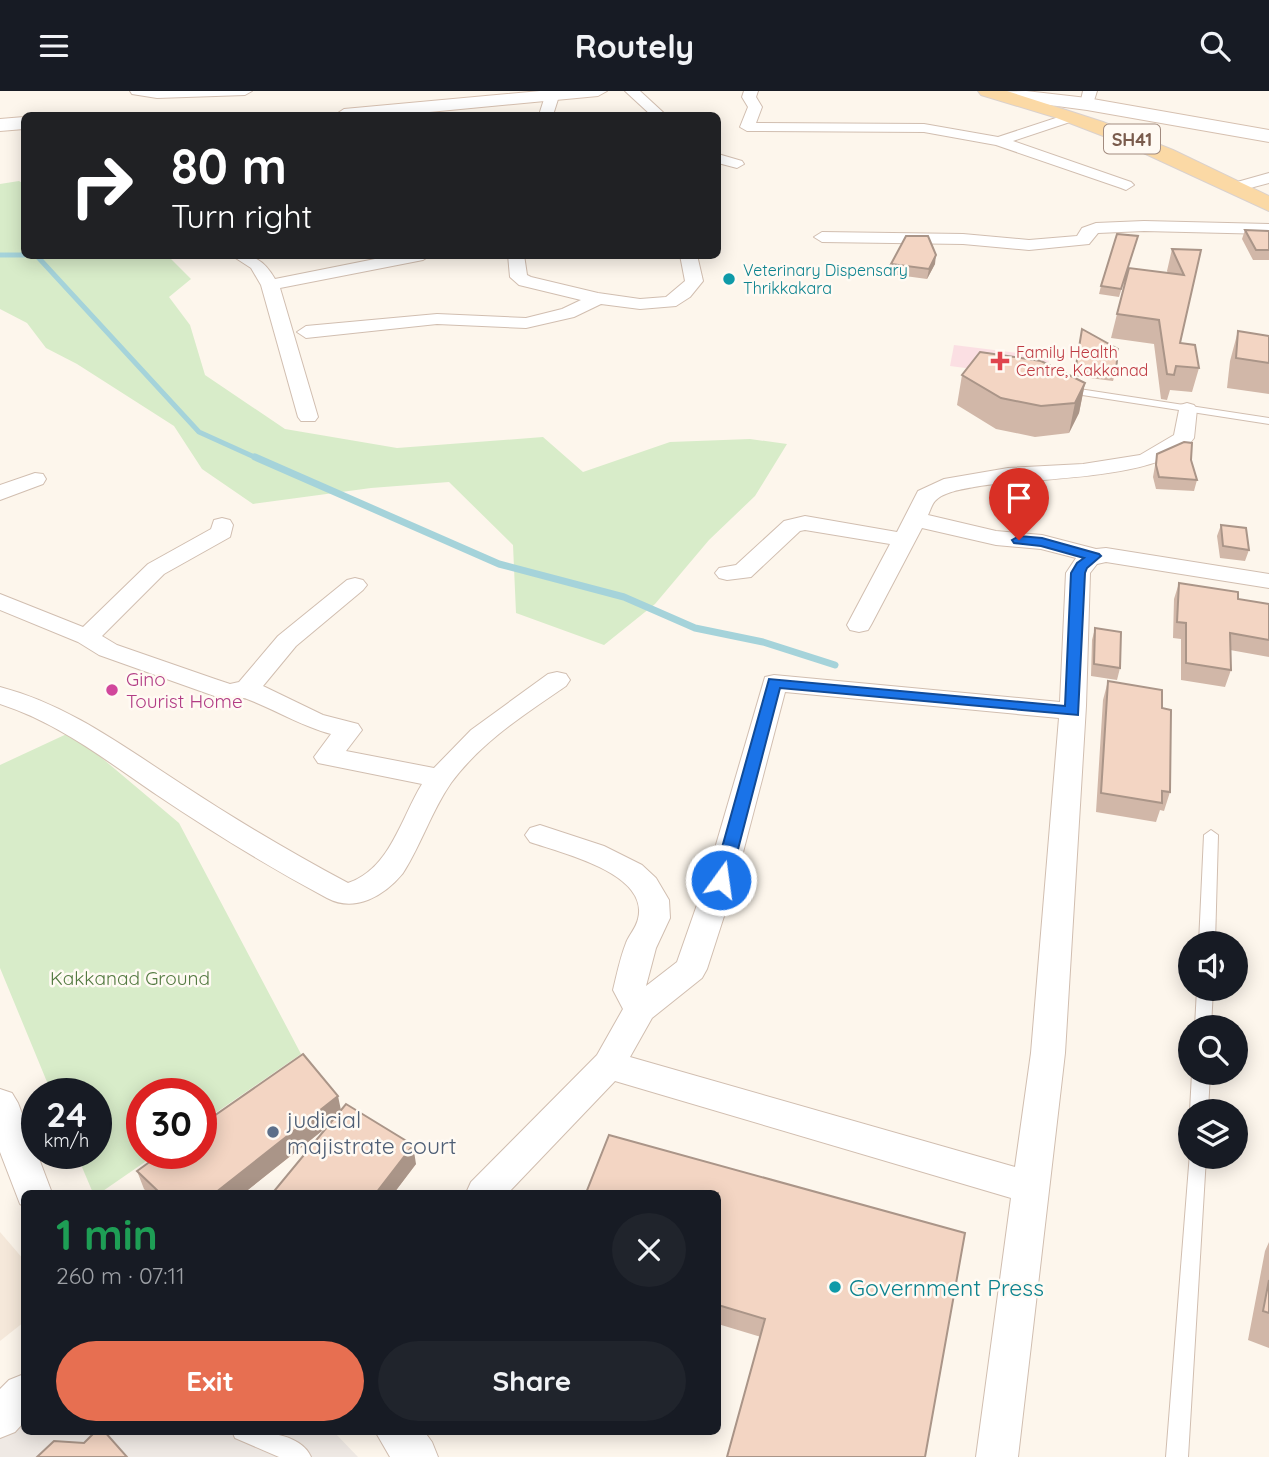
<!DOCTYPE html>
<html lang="en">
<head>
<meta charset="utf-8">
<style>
  :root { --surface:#171b24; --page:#20242c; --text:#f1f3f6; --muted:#9ea1a6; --accent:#e76f51 }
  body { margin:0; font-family:Quicksand,sans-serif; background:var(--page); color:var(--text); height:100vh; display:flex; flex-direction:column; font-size:26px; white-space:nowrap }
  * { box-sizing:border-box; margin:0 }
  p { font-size:23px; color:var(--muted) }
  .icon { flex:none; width:38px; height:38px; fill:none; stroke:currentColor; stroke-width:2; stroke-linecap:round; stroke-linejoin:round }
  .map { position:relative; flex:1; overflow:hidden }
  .sheet { position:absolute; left:21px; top:1099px; width:700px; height:245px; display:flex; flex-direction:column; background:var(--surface); border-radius:10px; box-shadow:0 4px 18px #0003 }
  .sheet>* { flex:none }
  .top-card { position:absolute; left:21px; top:21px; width:700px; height:147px; border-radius:10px; box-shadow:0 4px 18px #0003; background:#202124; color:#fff; overflow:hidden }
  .buttons { position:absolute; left:1178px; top:840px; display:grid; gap:14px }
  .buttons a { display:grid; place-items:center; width:70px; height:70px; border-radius:50%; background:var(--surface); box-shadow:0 4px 18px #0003; font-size:35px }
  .speed { position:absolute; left:21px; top:987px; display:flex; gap:14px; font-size:35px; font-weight:700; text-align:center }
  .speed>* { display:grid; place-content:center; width:91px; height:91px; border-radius:50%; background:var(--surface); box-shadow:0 4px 18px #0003; line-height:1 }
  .speed small { font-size:18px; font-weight:400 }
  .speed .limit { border:10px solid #d22; background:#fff; color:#111 }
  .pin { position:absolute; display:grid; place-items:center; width:60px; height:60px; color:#fff; margin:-72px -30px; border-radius:50% 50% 50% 0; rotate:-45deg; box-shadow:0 0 7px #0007 }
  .pin .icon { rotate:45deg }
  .me { position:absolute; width:77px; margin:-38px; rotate:14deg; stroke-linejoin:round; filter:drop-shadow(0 0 5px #0008) }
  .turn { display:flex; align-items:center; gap:24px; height:147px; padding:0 35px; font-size:32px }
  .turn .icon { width:91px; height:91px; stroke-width:2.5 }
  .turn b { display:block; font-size:49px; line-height:60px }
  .round { display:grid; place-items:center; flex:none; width:74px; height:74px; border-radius:37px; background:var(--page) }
  .headline { display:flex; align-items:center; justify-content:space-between; height:119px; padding:0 35px }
  h1 { font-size:42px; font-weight:800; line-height:52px; color:#1e9e55 }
  .cta { display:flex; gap:14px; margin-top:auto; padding:14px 35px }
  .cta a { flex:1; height:80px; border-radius:42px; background:var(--accent); color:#fff; font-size:28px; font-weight:800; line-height:80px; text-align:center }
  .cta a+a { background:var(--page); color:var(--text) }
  header { display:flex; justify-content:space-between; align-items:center; height:91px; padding:0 35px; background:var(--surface); font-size:32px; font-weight:800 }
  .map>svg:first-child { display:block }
  .residential { fill:#f5e8da }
  .industrial { fill:#efe9e4 }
  .medical { fill:#fbdfe3 }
  .green { fill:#d8ecc9 }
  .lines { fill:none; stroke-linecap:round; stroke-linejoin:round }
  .stream-far1 { stroke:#a5d3da; stroke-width:5 }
  .stream { stroke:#a5d3da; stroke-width:7 }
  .lane-casing { stroke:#d1beb0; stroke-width:2 }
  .street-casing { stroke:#d1beb0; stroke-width:2 }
  .secondary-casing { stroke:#d6c0b0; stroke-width:2 }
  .primary-casing { stroke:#dad1cd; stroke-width:2 }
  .lane { fill:#fff; fill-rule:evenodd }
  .street { fill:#fff; fill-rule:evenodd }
  .secondary { fill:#fff; fill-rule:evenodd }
  .primary { fill:#fbd9a5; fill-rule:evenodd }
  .wall { fill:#d1b7a8 }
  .shaded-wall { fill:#aa9588 }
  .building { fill:#f3d5c3; stroke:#aa9588; stroke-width:2 }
  .route { fill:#1a73e8; stroke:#114b97; stroke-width:2 }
  .culture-dot { fill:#0f9aa8; stroke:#fffaf3; stroke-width:2.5 }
  .health-dot { fill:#e0444e; stroke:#fffaf3; stroke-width:2.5 }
  .hotel-dot { fill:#d1479c; stroke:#fffaf3; stroke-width:2.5 }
  .service-dot { fill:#5c6f8a; stroke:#fffaf3; stroke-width:2.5 }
  .labels { text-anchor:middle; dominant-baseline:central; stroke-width:5; stroke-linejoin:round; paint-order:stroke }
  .far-culture-label { font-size:16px; fill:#0d838f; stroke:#fffaf3; text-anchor:start }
  .far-health-label { font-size:16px; fill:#be3a42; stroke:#fffaf3; text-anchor:start }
  .shield { fill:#fffaf3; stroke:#a28b7f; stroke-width:2 }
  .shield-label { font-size:18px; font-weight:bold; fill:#7a5c4d }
  .hotel-label { font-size:19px; fill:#b23c85; stroke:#fffaf3; text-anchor:start }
  .park-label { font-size:19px; fill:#537a41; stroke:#fffaf3 }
  .near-service-label { font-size:23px; fill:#4e5e75; stroke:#fffaf3; text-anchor:start }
  .near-culture-label { font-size:23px; fill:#0d838f; stroke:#fffaf3; text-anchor:start }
</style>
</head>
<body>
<header><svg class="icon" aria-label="menu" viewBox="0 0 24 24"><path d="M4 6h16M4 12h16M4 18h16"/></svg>Routely<svg class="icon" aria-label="search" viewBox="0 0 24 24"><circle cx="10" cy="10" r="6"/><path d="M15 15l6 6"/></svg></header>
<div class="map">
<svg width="1269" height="1366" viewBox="0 0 1269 1366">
  <rect width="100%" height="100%" fill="#fdf6ec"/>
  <path class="residential" d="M0,1141L24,1169V1231L0,1250Z"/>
  <path class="industrial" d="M24,1322V1340L334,1341L358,1366H0V1345Z"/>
  <path class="medical" d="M954,254L1049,266L1047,288L950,275Z"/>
  <path class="green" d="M19,90L24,93V164L168,165L191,188L169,206L190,234L205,284L285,338L397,357L543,346L583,381L670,351L750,348L787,353L755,405L709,449L655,513L604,554L516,522L513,454L449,391L371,397L253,413L202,378L174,335L77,273L46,257L27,232L0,218V93Z
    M71,641L179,732L301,963L201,1032V1003H142V1062H158L100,1102H93L76,1062H96V1003H52L0,877V674Z"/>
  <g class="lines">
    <path class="stream-far1" d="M0,164H24
      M36,164L199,341L259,368"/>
    <path class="stream" d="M255,366L499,473L624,506L695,537L763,551L835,574"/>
    <defs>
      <path id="lane" d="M1066,296L1269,327V333L1063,301V297Z
        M1211,739L1218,744L1215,852H1199L1204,744Z
        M1197,898H1213L1211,936H1195Z
        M1192,982H1210L1208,1020H1190Z
        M1190,1062V1066H1206L1188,1366H1166Z
        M232,1340C255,1340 300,1340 311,1366H279L235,1347Z"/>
      <path id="street" d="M130,0H252L245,4L157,7L132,3Z
        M625,0H640L666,24H651Z
        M744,0H758L756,6L762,16L756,32L924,33L998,46L1071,22L1078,26L1076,29L1013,50L1131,91L1134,94L1126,99L1121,97L996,54L924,41L747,40L740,36L748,16L742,6Z
        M1083,0H1097L1092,16H1082L1080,13Z
        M552,1L559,5L553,24H539L545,5Z
        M718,63L742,70L744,73L737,77L718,72Z
        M1269,82V92L1235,101L1227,96L1230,93Z
        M1144,130L1269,133V143L1144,140L1098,142L1089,153L1029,159L963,153L822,151L814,146L822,141L963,143L1029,149L1077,145L1082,137L1096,132Z
        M231,164C254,164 263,168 275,188L395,164H431L423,169L280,197L318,326L315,330H301L298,326L261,194L251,177Z
        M508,164H524L527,184L531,186L598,202L640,208L666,206L685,190L680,164H697L703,190L690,206L676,215L640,218L601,213L574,226L526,237L437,233L306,247L297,241L306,235L437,223L526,227L562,218L581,209L519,194L510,186Z
        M1187,312L1194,314L1197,318L1194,347C1164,391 1027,386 974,396C963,398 943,401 935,410C932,413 930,420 928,424L996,440L1042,444L1096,458L1106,457L1269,483V497L1106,471L1097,473L1090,482L1086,615L1065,962L1018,1366H976L1011,1107L615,990L508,1102H466L471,1091L597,964L623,918L613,899C617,883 620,867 626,852C629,844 636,837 638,828C650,782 561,762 530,751L525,744L530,737L540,734L604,755L642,774L656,787L669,809L670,827L656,857L646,895L677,871L706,788L765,586L774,584L1060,611L1066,482L1076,467L1041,458L996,454L922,437L871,534L868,539L859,541L850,539L847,534L890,453L805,439L800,440L751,486L727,489L719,487L715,482L719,477L736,474L784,430L805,425L897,441L918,400L944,388L1008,377L1083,373L1140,364L1174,344L1180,314ZM785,601L1059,627L1031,962L1015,1076L630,966L652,927L702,887L707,878L736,788Z
        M35,382L43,383L46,388L43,393L0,409V394Z
        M222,427L230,429L233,434L230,446L164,483L102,545L117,554L215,588L230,593L239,591L278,545L347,489L355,487L363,489L367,494L363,499L296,555L263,595L323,624L358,633L362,639L346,660L434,677L471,639L548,583L557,581L566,583L570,589L566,595C525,623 481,651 451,692C432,719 421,754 403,782C384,805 355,822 327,807C269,776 212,741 157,704C107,670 59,632 0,613V596C69,614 124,656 183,694C236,729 292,762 348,792C390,778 401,727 422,693L318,672L314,666L331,643C301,635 276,619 247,608C239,605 229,609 220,607L99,564L78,551L0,519V503L83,536L148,473L211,438L214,429Z
        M0,998L12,1002L18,1012L52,1102H24V1115L20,1113L0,1061Z
        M24,1283V1331L15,1341L0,1347V1298L9,1289Z
        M375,1340H424L432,1351L438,1366H390Z"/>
      <path id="secondary" d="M540,0H607L598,5L398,24H335L344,18Z
        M1026,0L1087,7L1269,39V51L1087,19L990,6L981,1Z
        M24,26V38L0,40V28Z"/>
      <path id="primary" d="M978,0H1007L1103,31L1173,59L1269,105V120L1124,53L1054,26L981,4Z"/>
    </defs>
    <use href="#lane" class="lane-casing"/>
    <use href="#street" class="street-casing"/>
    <use href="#secondary" class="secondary-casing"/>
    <use href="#primary" class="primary-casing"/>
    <use href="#lane" class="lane"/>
    <use href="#street" class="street"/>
    <use href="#secondary" class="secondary"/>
    <use href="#primary" class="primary"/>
  </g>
  <path class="wall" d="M1245,139L1269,140V169H1253L1242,148Z
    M1138,145L1119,206L1099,203L1101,195Z
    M1172,158L1201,159L1180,252L1199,277L1192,301L1170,299L1167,309L1161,308L1154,253L1111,247L1117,223L1168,182L1167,180Z
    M891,173H935L927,188L890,183Z
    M1238,240L1269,245V303L1227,297L1230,270Z
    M1080,248L1116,280L1113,290L1074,285Z
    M962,284L1085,292L1079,322L1069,342L1035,346L996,338L957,314Z
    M1157,363L1191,369L1197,389L1194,400L1156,398L1153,386Z
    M1221,434L1249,459L1245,470L1220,467L1217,445Z
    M1179,492L1238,508L1269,513V566L1230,559L1231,579L1225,596L1181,589V548L1173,547L1174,508Z
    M1095,537L1120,577L1117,589L1091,585L1092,549Z
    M1108,590L1162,617L1170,701L1164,720L1160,719L1156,731L1096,721L1103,609Z
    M341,1019L416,1073L394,1102H276L275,1099L327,1036L244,1102H148L144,1098L137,1080Z
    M609,1044L965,1142L925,1366H727L761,1246L718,1233V1102H586Z
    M1269,1151V1257L1248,1249L1265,1160Z"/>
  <path class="shaded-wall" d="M936,164L935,173L927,188L929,178Z
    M1085,292L1079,322L1069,342L1075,312Z
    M338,1005L342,1024L244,1102H215Z
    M413,1054L416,1073L394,1102H376Z"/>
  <path class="building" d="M1245,139L1269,140V159H1256Z
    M1117,143L1138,145L1121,198L1101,195Z
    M906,145H928L936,164L929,178L891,173Z
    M1172,158L1201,159L1180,252L1195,254L1199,277L1176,275L1174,284L1167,283L1159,229L1117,223L1129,177L1184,184Z
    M1082,238L1118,258L1116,280L1076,275Z
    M1238,240L1269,245V272L1236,267Z
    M980,261L1041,270L1085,292L1075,312L1041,315L1001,307L962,284Z
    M1184,351L1192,352L1191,369L1197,389L1159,386L1156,374L1157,363Z
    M1221,434L1246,437L1249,459L1223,455Z
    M1179,492L1238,501V508L1269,513V549L1230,542L1231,579L1186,572V532L1177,531Z
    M1095,537L1121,541L1120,577L1094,573Z
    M1108,590L1162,599V617L1171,619L1170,701L1162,700V712L1101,702Z
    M303,963L338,1005L215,1102H160L137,1080L162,1062H201V1034Z
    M346,1013L413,1054L376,1102H280L275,1099Z
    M609,1044L965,1142L925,1366H727L765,1228L718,1214V1102H586Z
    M1269,1189V1222L1263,1220Z
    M96,1340H104L127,1366H37L54,1350L84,1352Z"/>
  <path class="route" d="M1019,445L1042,447L1099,463L1101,465L1087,477L1085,482L1078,624L780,597L730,789L721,795L715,793L713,789L769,588L1065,615L1071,482L1077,472L1084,467L1041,455L1014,452L1012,449Z"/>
  <g class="culture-dot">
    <circle cx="729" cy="188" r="7"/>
    <circle cx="835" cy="1196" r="7"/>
  </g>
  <path class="health-dot" d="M996.5 259.5h7v7h7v7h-7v7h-7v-7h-7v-7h7z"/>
  <circle class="hotel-dot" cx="112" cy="599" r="7"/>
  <circle class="service-dot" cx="273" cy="1041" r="7"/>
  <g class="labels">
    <g class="far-culture-label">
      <text x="743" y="179">Veterinary Dispensary<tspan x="743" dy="18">Thrikkakara</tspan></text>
    </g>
    <g class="far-health-label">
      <text x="1016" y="261">Family Health<tspan x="1016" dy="18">Centre, Kakkanad</tspan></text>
    </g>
    <rect class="shield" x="1104" y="33.5" width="56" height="29" rx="5"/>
    <g class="shield-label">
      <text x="1132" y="48">SH41</text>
    </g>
    <g class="hotel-label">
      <text x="126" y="588">Gino<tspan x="126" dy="22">Tourist Home</tspan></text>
    </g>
    <g class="park-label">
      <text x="130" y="887">Kakkanad Ground</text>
    </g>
    <g class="near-service-label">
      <text x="287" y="1028">judicial<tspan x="287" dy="26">majistrate court</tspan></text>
    </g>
    <g class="near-culture-label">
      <text x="849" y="1196">Government Press</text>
    </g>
  </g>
</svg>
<div class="buttons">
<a><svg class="icon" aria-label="sound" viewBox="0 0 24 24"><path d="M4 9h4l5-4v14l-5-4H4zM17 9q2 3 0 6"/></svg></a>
<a><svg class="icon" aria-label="search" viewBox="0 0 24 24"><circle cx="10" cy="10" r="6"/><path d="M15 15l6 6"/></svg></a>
<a><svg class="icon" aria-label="layers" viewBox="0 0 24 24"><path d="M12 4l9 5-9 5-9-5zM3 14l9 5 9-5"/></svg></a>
</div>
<div class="speed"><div>24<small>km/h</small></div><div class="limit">30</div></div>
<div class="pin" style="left:1019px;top:449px;background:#d93025"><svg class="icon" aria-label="arrive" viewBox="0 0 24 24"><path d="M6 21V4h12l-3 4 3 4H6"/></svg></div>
<svg class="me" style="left:721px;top:789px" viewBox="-20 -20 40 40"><circle r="17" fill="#1a73e8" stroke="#fff" stroke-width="3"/><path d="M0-11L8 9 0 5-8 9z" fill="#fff"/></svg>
<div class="top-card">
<div class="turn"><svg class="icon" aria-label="right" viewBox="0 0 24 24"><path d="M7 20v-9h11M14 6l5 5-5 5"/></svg><div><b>80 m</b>Turn right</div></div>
</div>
<section class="sheet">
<div class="headline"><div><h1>1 min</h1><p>260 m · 07:11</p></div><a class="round"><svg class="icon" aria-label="close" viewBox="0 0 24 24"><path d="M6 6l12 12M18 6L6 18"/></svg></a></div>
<div class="cta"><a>Exit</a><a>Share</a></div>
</section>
</div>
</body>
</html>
